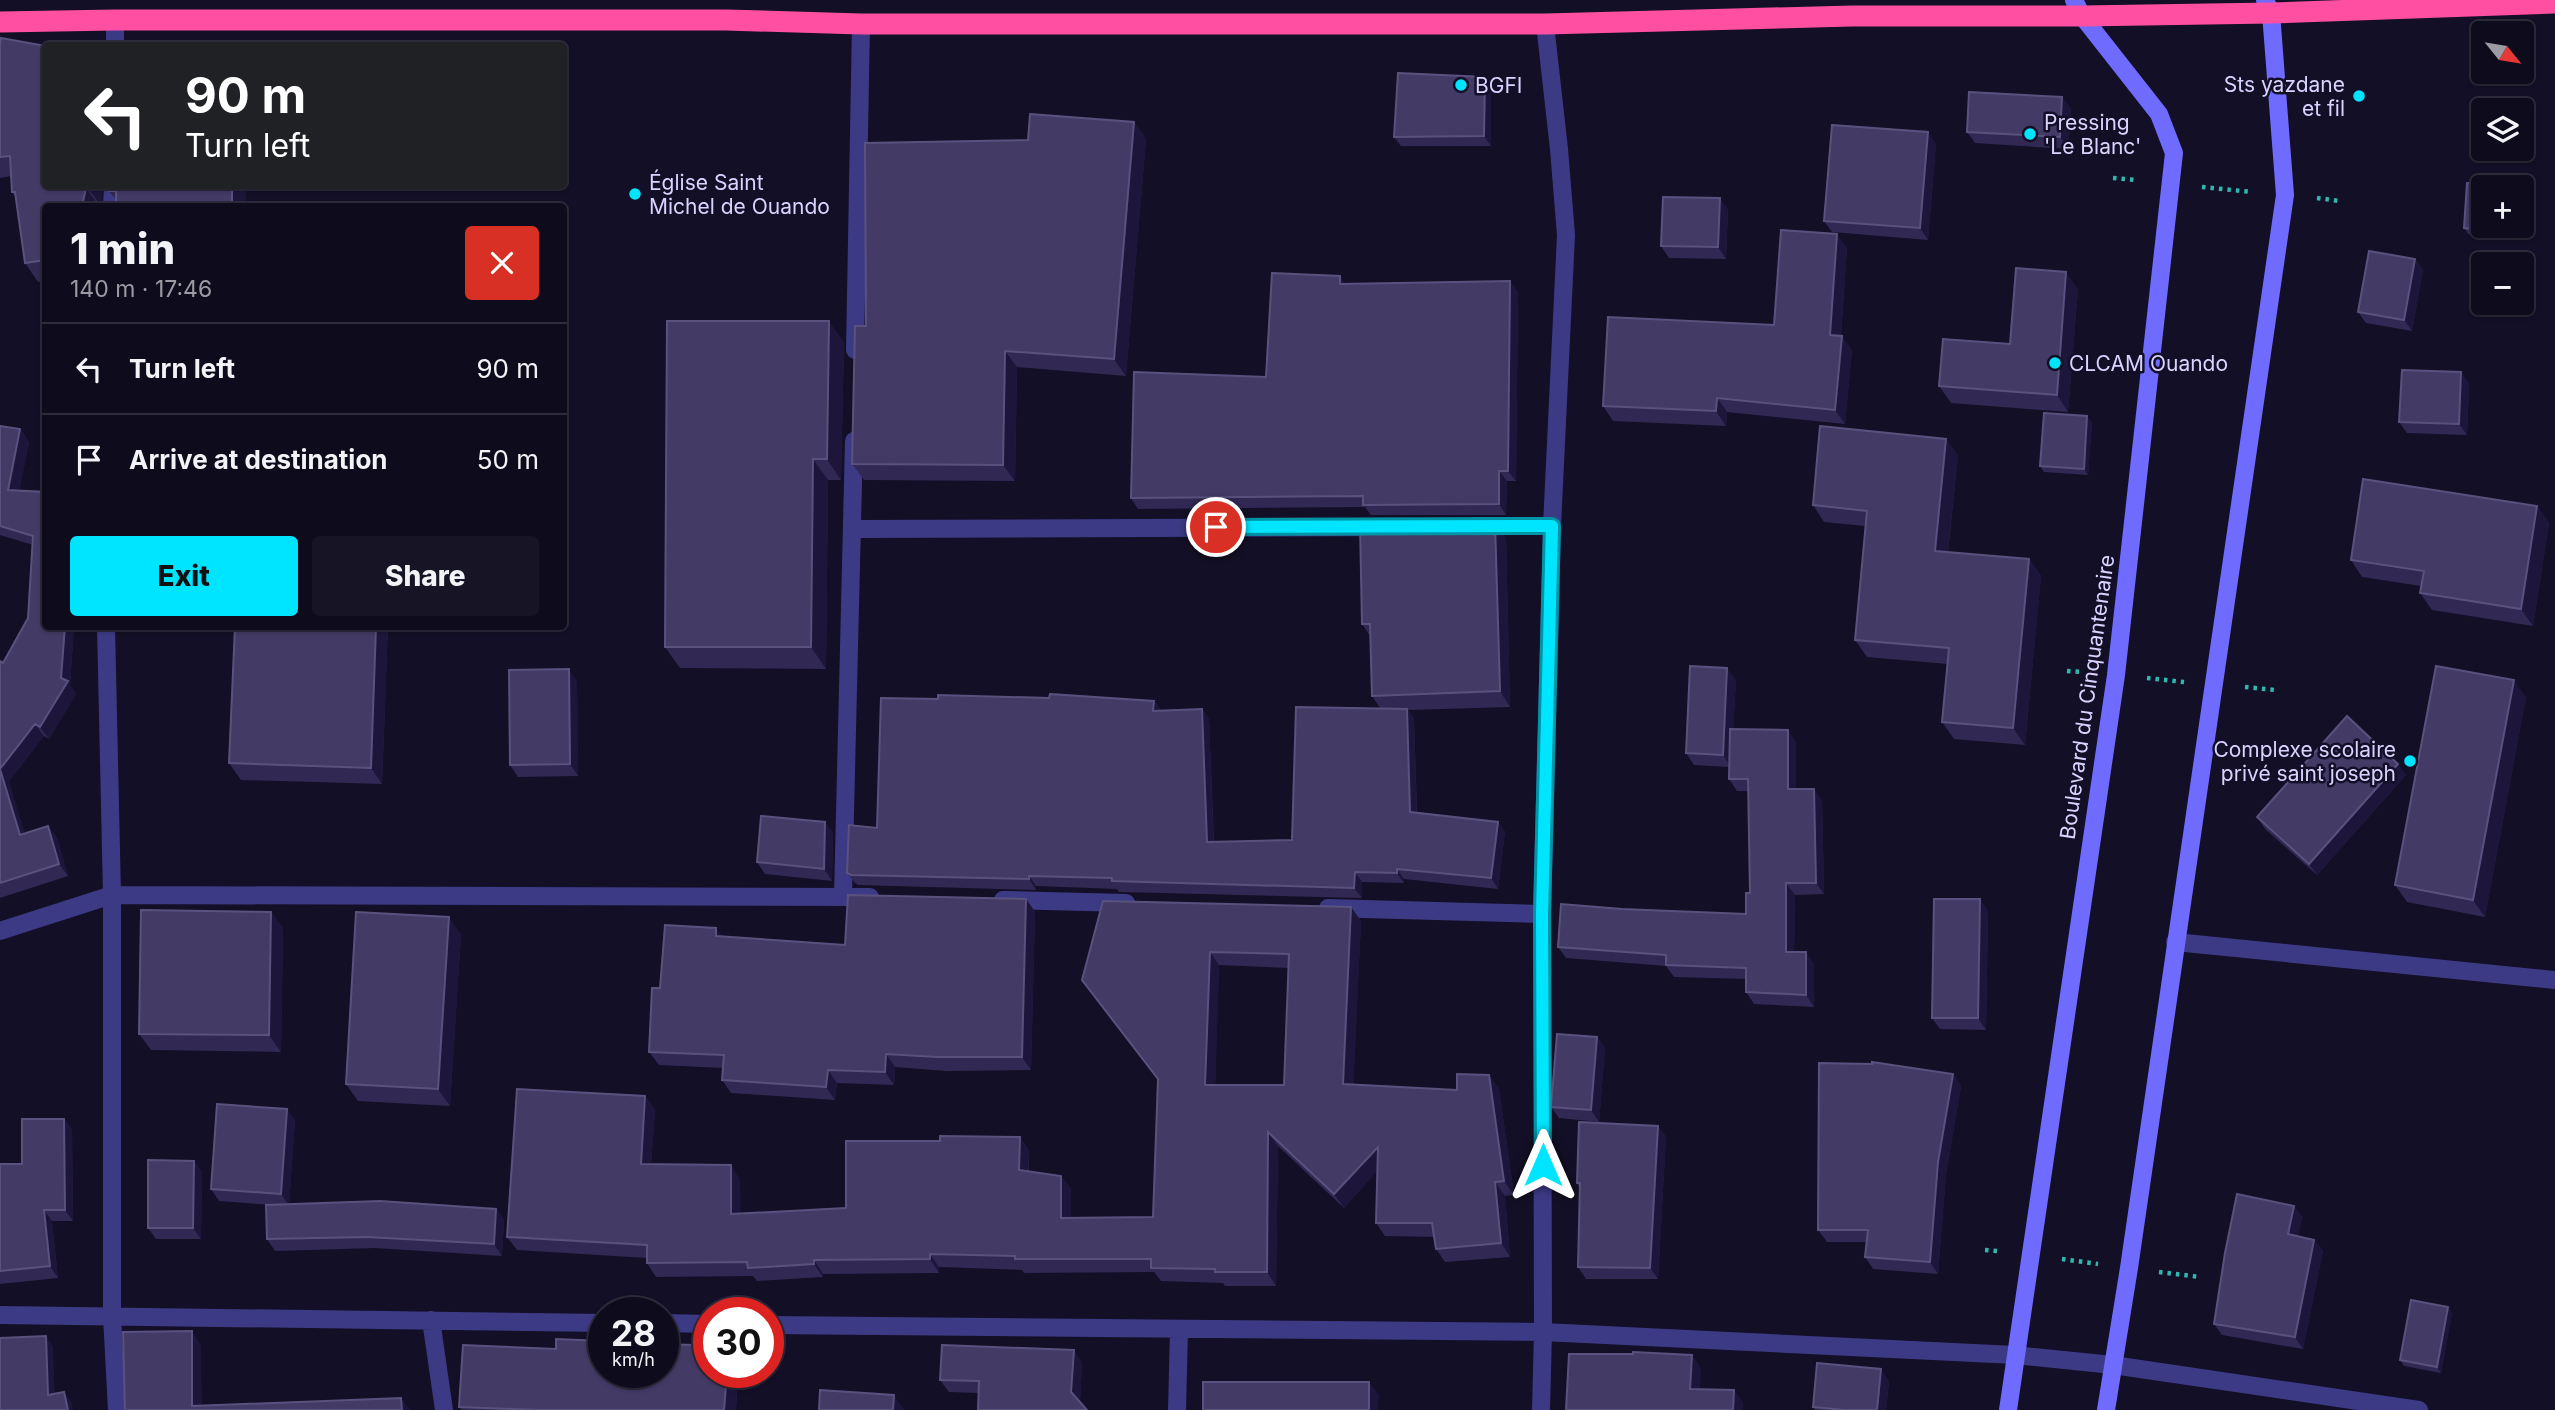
<!DOCTYPE html>
<html lang="en">
<head>
<meta charset="utf-8">
<style>
  :root { --surface:#0e0b1c; --page:#171425; --text:#f1f3f6; --muted:#9b9ba3; --line:#2e2b3b; --accent:#00e5ff }
  body { margin:0; font-family:Inter,sans-serif; background:var(--page); color:var(--text); height:100vh; display:flex; flex-direction:column; font-size:26px; white-space:nowrap }
  * { box-sizing:border-box; margin:0 }
  p { font-size:23px; color:var(--muted) }
  .icon { flex:none; width:38px; height:38px; fill:none; stroke:currentColor; stroke-width:2; stroke-linecap:round; stroke-linejoin:round }
  .map { position:relative; flex:1; overflow:hidden }
  .side { position:absolute; left:42px; top:203px; width:525px; height:427px; display:flex; flex-direction:column; background:var(--surface); border-radius:7px; box-shadow:0 2px 5px #0004,0 0 0 2px var(--line) }
  .side>* { flex:none }
  .hud { position:absolute; left:42px; top:42px; width:525px; height:147px; border-radius:7px; box-shadow:0 2px 5px #0004,0 0 0 2px var(--line); background:#202124; color:#fff; overflow:hidden }
  .needle { width:46px; rotate:120deg }
  .buttons { position:absolute; left:2471px; top:21px; display:grid; gap:14px }
  .buttons a { display:grid; place-items:center; width:63px; height:63px; border-radius:7px; background:var(--surface); box-shadow:0 2px 5px #0004,0 0 0 2px var(--line); font-size:35px }
  .speed { position:absolute; left:588px; top:1297px; display:flex; gap:14px; font-size:35px; font-weight:700; text-align:center }
  .speed>* { display:grid; place-content:center; width:91px; height:91px; border-radius:50%; background:var(--surface); box-shadow:0 2px 5px #0004,0 0 0 2px var(--line); line-height:1 }
  .speed small { font-size:18px; font-weight:400 }
  .speed .limit { border:10px solid #d22; background:#fff; color:#111 }
  .pin { position:absolute; display:grid; place-items:center; width:60px; height:60px; color:#fff; margin:-30px; border:4px solid #fff; border-radius:50%; box-shadow:0 2px 7px #0007 }
  .me { position:absolute; width:77px; margin:-38px; rotate:0deg; stroke-linejoin:round; filter:drop-shadow(0 0 5px #0008) }
  .turn { display:flex; align-items:center; gap:24px; height:147px; padding:0 28px; font-size:32px }
  .turn .icon { width:91px; height:91px; stroke-width:2.5 }
  .turn b { display:block; font-size:49px; line-height:60px }
  .round { display:grid; place-items:center; flex:none; width:74px; height:74px; border-radius:7px; background:var(--page) }
  .head { display:flex; align-items:center; justify-content:space-between; height:119px; padding:0 28px }
  h1 { font-size:42px; font-weight:800; line-height:52px }
  .button { display:flex; gap:14px; margin-top:auto; padding:14px 28px }
  .button a { flex:1; height:80px; border-radius:7px; background:var(--accent); color:#111; font-size:28px; font-weight:800; line-height:80px; text-align:center }
  .button a+a { background:var(--page); color:var(--text) }
  ul { padding:0; list-style:none }
  li { display:flex; align-items:center; gap:21px; height:91px; padding:0 28px; border-top:2px solid var(--line) }
  li div { flex:1 }
  li b { display:block; font-size:26px }
  li em { font-style:normal }
  .map>svg:first-child { display:block }
  .lines { fill:none; stroke-linecap:round; stroke-linejoin:round }
  .path { stroke:#2fb8b0; stroke-width:4.5; stroke-dasharray:3.5 5; stroke-linecap:butt }
  .street { stroke:#3d3a85; stroke-width:18 }
  .secondary { stroke:#6f6bff; stroke-width:18 }
  .highway { stroke:#ff4fa3; stroke-width:21 }
  .wall { fill:#312854; fill-rule:evenodd }
  .shaded-wall { fill:#1d163a }
  .building { fill:#433a66; stroke:#5a527e; stroke-width:2; fill-rule:evenodd }
  .route-casing { stroke:#0095a6; stroke-width:18 }
  .route { stroke:#00e5ff; stroke-width:12 }
  .poi-dot { fill:#00e5ff; stroke:#130f26; stroke-width:2.5 }
  .labels { text-anchor:middle; dominant-baseline:central; stroke-width:5; stroke-linejoin:round; paint-order:stroke }
  .poi-label { font-size:21px; fill:#d9d4ff; stroke:#130f26; text-anchor:start }
  .street-label { font-size:21px; fill:#d9d4ff; stroke:#130f26 }
</style>
</head>
<body>
<div class="map">
<svg width="2555" height="1410" viewBox="0 0 2555 1410">
  <rect width="100%" height="100%" fill="#130f26"/>
  <g class="lines">
    <path class="path" d="M2113,178L2137,180
      M2202,187L2252,192
      M2317,198L2340,201
      M2067,671L2082,672
      M2147,678L2184,682
      M2245,687L2275,690
      M1985,1250L1998,1251
      M2062,1259L2098,1264
      M2159,1272L2200,1277"/>
    <path class="street" d="M115,46V20
      M112,206L113,186
      M855,350L861,24
      M1475,526H1552
      M852,529L1384,527
      M106,626L112,895V1316L117,1410
      M843,896L854,441
      M1003,900L1126,903
      M1328,908L1542,914
      M0,931L112,895L870,897
      M2175,942L2555,980
      M0,1315L604,1323
      M431,1320L444,1410
      M663,1323L709,1324
      M768,1325L1543,1332L2015,1355L2113,1365L2419,1410
      M1177,1410L1179,1330
      M1541,1410L1543,1332L1542,914L1552,526L1566,235L1559,149L1545,24"/>
    <path class="secondary" d="M2008,1410L2116,675L2174,153L2159,114L2082,16L2074,0
      M2106,1410L2129,1268L2285,195L2271,13L2265,0"/>
    <path class="highway" d="M0,22L115,20H726L861,24H1545L1852,16H2082L2271,13L2555,3"/>
  </g>
  <path class="wall" d="M0,46L46,186H103L101,206H46V281L38,282L25,263L16,198L12,192L11,176L0,178Z
    M1485,77L1491,86V146H1401L1394,137Z
    M2062,97L2071,109L2068,149L1975,143L1967,132Z
    M1134,122L1146,139L1126,376L1017,367L1015,481L864,480L852,464L866,326L1028,140Z
    M1928,132L1936,144L1928,240L1832,232L1824,221Z
    M2467,183L2513,186V187H2483V226H2514L2513,238L2468,234L2464,228Z
    M246,186L116,200L109,191Z
    M1728,209L1726,259L1669,258L1661,246Z
    M1847,248L1841,336L1852,350L1845,424L1727,412L1726,426L1613,421L1603,406L1774,325Z
    M2415,259L2423,270L2412,331L2366,323L2358,312Z
    M1345,284L1518,292L1516,481H1507L1506,515H1371L1365,507L1138,509L1131,498L1266,377Z
    M2078,289L2068,412L1951,403L1939,386L2010,344Z
    M844,342L841,480H828L826,669L680,668L665,647Z
    M2461,372L2469,384L2467,435L2407,433L2399,422Z
    M2092,422L2088,475L2044,472L2040,466Z
    M0,426L20,429L29,442L19,491L46,492V626H74L70,685L76,694L49,739L44,736L9,781L24,834L48,826L57,838L68,876L0,898V661L3,663L28,618L33,545L0,535Z
    M1946,439L1958,456L1948,552L2029,559L2041,576L2025,745L1954,739L1942,722L1948,664L1867,657L1855,640L1865,526L1824,522L1813,505Z
    M2537,506L2549,523L2533,626L2432,610L2420,593L2421,586L2362,577L2351,560Z
    M1506,538L1510,707L1408,710L1414,719L1417,812L1498,822L1505,832L1498,889L1404,879V883L1362,882V898L1119,892L1117,889L1036,886V890L858,885L855,883L847,873L877,828L1154,701L1161,710L1202,709L1209,719L1214,842L1292,840L1380,708L1372,696L1370,636L1362,624Z
    M235,626H388L382,784L241,780L229,763Z
    M1736,680L1733,730L1796,742V789L1822,800L1824,894L1795,895L1794,952L1814,964V1007L1754,1004L1746,992V979L1674,977L1666,966L1566,958L1558,947L1622,909L1746,914L1750,893L1748,791H1737L1729,779V767L1694,765L1686,753Z
    M577,681L578,776L518,777L510,765Z
    M2526,697L2485,917L2407,902L2395,885Z
    M2406,775L2317,875L2265,829L2257,817Z
    M825,822L833,833L832,881L765,874L757,862Z
    M1026,899L1035,912L1031,1070L946,1071L895,1067L894,1085L837,1083L835,1100L731,1093L722,1080L723,1068L659,1065L649,1052L660,988L722,937L845,945Z
    M1980,899L1988,911L1986,1030L1940,1029L1932,1018Z
    M1351,907L1361,921L1353,1084L1457,1090L1489,1075L1499,1089L1514,1195L1505,1196L1510,1257L1445,1262L1436,1249L1434,1237L1385,1236L1376,1223L1377,1171L1344,1208L1278,1146L1276,1286H1225L1223,1283L1161,1281L1154,1272L1024,1273L1022,1270L939,1267V1273L823,1274V1277L757,1281L753,1276L656,1277L647,1263V1258L517,1250L507,1237L645,1096L655,1110L651,1164L740,1179V1214L846,1208L940,1141L1020,1137L1029,1151V1171L1061,1176L1071,1189V1218L1153,1217L1158,1080L1082,980ZM1219,965L1289,968L1284,1085H1215Z
    M271,912L283,928L281,1052L151,1050L139,1034Z
    M461,934L450,1106L358,1101L346,1084Z
    M1597,1037L1605,1048L1599,1122L1559,1118L1551,1107Z
    M1953,1074L1961,1086L1946,1174L1938,1274L1873,1269L1865,1257L1866,1242H1827L1818,1230Z
    M287,1109L295,1121L289,1204L496,1209L504,1220L502,1256L375,1248L275,1251L267,1239L272,1205L219,1201L211,1189Z
    M64,1119L72,1130L73,1221H52L58,1278L0,1284V1164H22Z
    M1658,1126L1666,1137L1658,1279H1586L1578,1267L1579,1187L1577,1183Z
    M194,1161L202,1172L201,1239H156L148,1228Z
    M2294,1206L2302,1217L2298,1236L2314,1240L2323,1251L2303,1349L2222,1335L2214,1324Z
    M2452,1313L2441,1373L2404,1366L2400,1360Z
    M1082,1362L1080,1401L979,1393L949,1392L940,1380Z
    M709,1372H738L736,1410H462L459,1407Z
    M1889,1381L1886,1410H1815L1813,1407Z"/>
  <path class="shaded-wall" d="M1485,77L1491,86V146L1484,136Z
    M2062,97L2071,109L2068,149L2060,137Z
    M1134,122L1146,139L1126,376L1114,359Z
    M1928,132L1936,144L1928,240L1920,228Z
    M88,186H103L101,206L88,188Z
    M232,186H246V206H232Z
    M86,188L99,206H82Z
    M1720,198L1728,209L1726,259L1718,247Z
    M2510,226H2514L2513,238L2509,232Z
    M1837,234L1847,248L1840,349L1830,335Z
    M2415,259L2423,270L2412,331L2404,320Z
    M2066,272L2078,289L2068,412L2057,395Z
    M1340,276L1347,287L1340,284Z
    M1510,281L1518,292L1516,481L1508,471Z
    M829,321L844,342L841,480L827,459Z
    M1842,336L1852,350L1845,424L1835,410Z
    M1005,351L1017,367L1015,481L1003,465Z
    M2461,372L2469,384L2467,435L2459,424Z
    M1717,398L1727,412L1726,426L1716,411Z
    M2087,416L2092,422L2088,475L2084,469Z
    M20,429L29,442L17,503L8,490Z
    M1946,439L1958,456L1946,567L1935,551Z
    M813,459L828,480L826,669L811,647Z
    M1499,471L1507,481L1506,515L1499,504Z
    M2537,506L2549,523L2533,626L2521,609Z
    M1495,522L1506,538L1510,707L1500,691Z
    M2029,559L2041,576L2025,745L2013,728Z
    M65,626H74L70,685L76,694L49,739L40,727L61,678Z
    M376,626H388L382,784L371,768Z
    M1727,668L1736,680L1731,767L1723,755Z
    M569,669L577,681L578,776L570,764Z
    M2514,680L2526,697L2485,917L2473,900Z
    M1154,701L1161,711H1153Z
    M1202,709L1209,719L1214,853L1207,842Z
    M1407,709L1414,719L1417,822L1410,812Z
    M35,724L44,736L9,781L29,847L20,835L0,769Z
    M1788,730L1796,742V801L1788,789Z
    M2398,764L2406,775L2317,875L2309,864Z
    M1814,789L1822,800L1824,894L1816,883Z
    M825,822L833,833L832,881L824,869Z
    M1498,822L1505,832L1498,889L1491,878Z
    M48,826L57,838L68,876L59,864Z
    M1397,869L1404,879V883L1397,873Z
    M1355,872L1362,882V898L1354,888Z
    M1029,876L1036,886V890L1029,879Z
    M1786,883L1795,895L1794,964L1786,952Z
    M1026,899L1035,912L1031,1070L1022,1057Z
    M1980,899L1988,911L1986,1030L1978,1018Z
    M1351,907L1361,921L1353,1097L1343,1084Z
    M271,912L283,928L281,1052L269,1035Z
    M449,917L461,934L450,1106L438,1089Z
    M716,928L726,941L716,936Z
    M1210,952L1219,965L1215,1098L1205,1085Z
    M1806,952L1814,964V1007L1806,995Z
    M1597,1037L1605,1048L1599,1122L1591,1110Z
    M886,1054L895,1067L894,1085L885,1072Z
    M828,1070L837,1083L835,1100L826,1087Z
    M1953,1074L1961,1086L1946,1174L1938,1274L1930,1262L1938,1162Z
    M1489,1075L1499,1089L1514,1195L1504,1181Z
    M645,1096L655,1110L650,1178L641,1164Z
    M287,1109L295,1121L289,1206L281,1194Z
    M64,1119L72,1130L73,1221L65,1210Z
    M1658,1126L1666,1137L1658,1279L1650,1268Z
    M1268,1132L1278,1146L1276,1286L1267,1272Z
    M1020,1137L1029,1151L1028,1183L1019,1170Z
    M1378,1147L1387,1160L1344,1208L1334,1194Z
    M194,1161L202,1172L201,1239L193,1228Z
    M731,1165L740,1179L741,1228L731,1214Z
    M1061,1176L1071,1189V1232L1061,1218Z
    M1495,1182L1505,1196L1510,1257L1501,1243Z
    M2294,1206L2302,1217L2296,1246L2288,1234Z
    M496,1209L504,1220L502,1256L494,1244Z
    M44,1210L52,1221L58,1278L50,1266Z
    M2314,1240L2323,1251L2303,1349L2295,1337Z
    M930,1254L939,1267V1273L930,1259Z
    M814,1260L823,1274V1277L814,1264Z
    M2448,1307L2452,1313L2441,1373L2437,1367Z
    M192,1331L201,1345L202,1410L192,1406Z
    M46,1336L53,1347L55,1406L48,1395Z
    M1074,1350L1082,1362L1080,1404L1071,1392Z
    M1692,1355L1701,1368L1699,1402L1690,1389Z
    M1881,1369L1889,1381L1886,1410H1877Z
    M727,1372H738L736,1410H724Z
    M1369,1382L1379,1395L1378,1410H1369Z
    M1734,1390L1743,1402V1410H1733Z
    M64,1392L72,1403L73,1410H68Z
    M894,1395L904,1410H893Z
    M401,1398L410,1410H402Z"/>
  <path class="building" d="M1,38L46,46V186H88V188H86L82,206H46V260L25,263L15,192H12L10,156L0,157V46Z
    M1398,73L1485,77L1484,136L1394,137Z
    M1969,92L2062,97L2060,137L1967,132Z
    M1030,114L1134,122L1114,359L1005,351L1003,465L852,464L855,326H866L865,143L1028,140Z
    M1832,125L1928,132L1920,228L1824,221Z
    M2467,183L2513,186V187H2483V226H2510L2509,232L2464,228Z
    M109,186H232V206H116V191H109Z
    M1663,197L1720,198L1718,247L1661,246Z
    M1781,230L1837,234L1830,335L1842,336L1835,410L1717,398L1716,411L1603,406L1608,317L1774,325Z
    M2369,251L2415,259L2404,320L2358,312Z
    M2016,268L2066,272L2057,395L1939,386L1943,339L2010,344Z
    M1272,273L1340,276V284L1510,281L1508,471H1499V504L1363,505V496L1131,498L1134,372L1266,377Z
    M667,321H829L827,459H813L811,647H665Z
    M2402,370L2461,372L2459,424L2399,422Z
    M2044,413L2087,416L2084,469L2040,466Z
    M0,426L20,429L8,490L46,492V626H65L61,678L68,681L40,727L35,724L0,769L20,835L48,826L59,864L0,883V661L3,663L28,618L33,536L0,526Z
    M1820,426L1946,439L1935,551L2029,559L2013,728L1942,722L1949,648L1855,640L1867,511L1813,505Z
    M2363,479L2537,506L2521,609L2420,593L2424,571L2351,560Z
    M1495,522L1500,691L1372,696L1370,624H1362L1360,523Z
    M235,626H376L371,768L229,763Z
    M1690,666L1727,668L1723,755L1686,753Z
    M2436,666L2514,680L2473,900L2395,885Z
    M569,669L570,764L510,765L509,670Z
    M1050,694L1154,701L1153,711L1202,709L1207,842L1292,840L1296,707L1407,709L1410,812L1498,822L1491,878L1397,869V873L1355,872L1354,888L1112,881V878L1029,876V879L851,875L847,873L849,825L877,828L881,698L938,699V695L1049,698Z
    M2347,716L2398,764L2309,864L2257,817Z
    M1730,729L1788,730V789H1814L1816,883H1786V952H1806V995L1746,992V968L1666,965V955L1558,947L1561,904L1622,909L1746,914V893H1750L1748,779H1729Z
    M761,816L825,822L824,869L757,862Z
    M848,895L1026,899L1022,1057H937L886,1054L885,1072L828,1070L826,1087L722,1080L724,1055L649,1052L652,988H660L665,925L716,928V936L845,945Z
    M1934,899H1980L1978,1018H1932Z
    M1103,901L1351,907L1343,1084L1457,1090V1074L1489,1075L1504,1181L1495,1182L1501,1243L1436,1249L1432,1223H1376L1378,1147L1334,1194L1268,1132L1267,1272H1215V1269L1151,1268V1259H1015V1256L930,1254V1259L814,1260V1264L748,1268L747,1262L647,1263V1245L507,1237L517,1089L645,1096L641,1164L731,1165V1214L846,1208V1141H940V1136L1020,1137L1019,1170L1061,1176V1218L1153,1217L1158,1079L1082,980ZM1210,952L1289,954L1284,1085H1205Z
    M141,910L271,912L269,1035L139,1034Z
    M356,912L449,917L438,1089L346,1084Z
    M1557,1034L1597,1037L1591,1110L1551,1107Z
    M1872,1062L1953,1074L1938,1162L1930,1262L1865,1257L1868,1230H1818L1819,1063L1872,1064Z
    M217,1104L287,1109L281,1194L211,1189Z
    M22,1119H64L65,1210H44L50,1266L0,1271V1164H22Z
    M1579,1122L1658,1126L1650,1268L1578,1267L1580,1183H1577Z
    M148,1160L194,1161L193,1228H148Z
    M2237,1194L2294,1206L2288,1234L2314,1240L2295,1337L2214,1324L2225,1253Z
    M380,1201L496,1209L494,1244L367,1237L267,1239L266,1205Z
    M2411,1300L2448,1307L2437,1367L2400,1360Z
    M192,1331V1406L401,1398L402,1410H125L123,1332Z
    M695,1333L709,1334V1372H727L724,1410H539L459,1407L463,1345L556,1349V1339L604,1341V1372H663V1344L694,1345Z
    M46,1336L48,1395L64,1392L68,1410H0V1338Z
    M942,1345L1074,1350L1071,1392L1087,1410H978L979,1381L940,1380Z
    M1633,1352L1692,1355L1690,1389L1734,1390L1733,1410H1566L1569,1354H1633Z
    M1817,1363L1881,1369L1877,1410H1844L1813,1407Z
    M1203,1382H1369V1410H1203Z
    M820,1390L894,1395L893,1410H819Z"/>
  <g class="lines">
    <defs>
      <path id="route" d="M1216,527L1552,526L1542,914L1543,1165"/>
    </defs>
    <use href="#route" class="route-casing"/>
    <use href="#route" class="route"/>
  </g>
  <g class="poi-dot">
    <circle cx="1461" cy="85" r="7"/>
    <circle cx="2359" cy="96" r="7"/>
    <circle cx="2030" cy="134" r="7"/>
    <circle cx="635" cy="194" r="7"/>
    <circle cx="2055" cy="363" r="7"/>
    <circle cx="2410" cy="761" r="7"/>
  </g>
  <g class="labels">
    <g class="poi-label">
      <text x="2345" y="84" text-anchor="end">Sts yazdane<tspan x="2345" dy="24">et fil</tspan></text>
      <text x="1475" y="85">BGFI</text>
      <text x="2044" y="122">Pressing<tspan x="2044" dy="24">'Le Blanc'</tspan></text>
      <text x="649" y="182">Église Saint<tspan x="649" dy="24">Michel de Ouando</tspan></text>
      <text x="2069" y="363">CLCAM Ouando</text>
      <text x="2396" y="749" text-anchor="end">Complexe scolaire<tspan x="2396" dy="24">privé saint joseph</tspan></text>
    </g>
    <g class="street-label">
      <text transform="translate(2087 697) rotate(-82)">Boulevard du Cinquantenaire</text>
    </g>
  </g>
</svg>
<div class="buttons">
<a><svg class="needle" viewBox="-14 -14 28 28"><path d="M0-13l5 13h-10z" fill="#e53935"/><path d="M0 13l5-13h-10z" fill="#9b9ba3"/></svg></a>
<a><svg class="icon" aria-label="layers" viewBox="0 0 24 24"><path d="M12 4l9 5-9 5-9-5zM3 14l9 5 9-5"/></svg></a>
<a>+</a>
<a>−</a>
</div>
<div class="speed"><div>28<small>km/h</small></div><div class="limit">30</div></div>
<div class="pin" style="left:1216px;top:527px;background:#d93025"><svg class="icon" aria-label="arrive" viewBox="0 0 24 24"><path d="M6 21V4h12l-3 4 3 4H6"/></svg></div>
<svg class="me" style="left:1543px;top:1165px" viewBox="-20 -20 40 40"><path d="M0-17L14 15 0 8-14 15z" fill="#00e5ff" stroke="#fff" stroke-width="4"/></svg>
<div class="hud">
<div class="turn"><svg class="icon" aria-label="left" viewBox="0 0 24 24"><path d="M17 20v-9H6M10 6l-5 5 5 5"/></svg><div><b>90 m</b>Turn left</div></div>
</div>
<section class="side">
<div class="head"><div><h1>1 min</h1><p>140 m · 17:46</p></div><a class="round" style="background:#d93025;color:#fff"><svg class="icon" aria-label="close" viewBox="0 0 24 24"><path d="M6 6l12 12M18 6L6 18"/></svg></a></div>
<ul>
<li><svg class="icon" aria-label="left" viewBox="0 0 24 24"><path d="M17 20v-9H6M10 6l-5 5 5 5"/></svg><div><b>Turn left</b></div><em>90 m</em></li>
<li><svg class="icon" aria-label="arrive" viewBox="0 0 24 24"><path d="M6 21V4h12l-3 4 3 4H6"/></svg><div><b>Arrive at destination</b></div><em>50 m</em></li>
</ul>
<div class="button"><a>Exit</a><a>Share</a></div>
</section>
</div>
</body>
</html>
